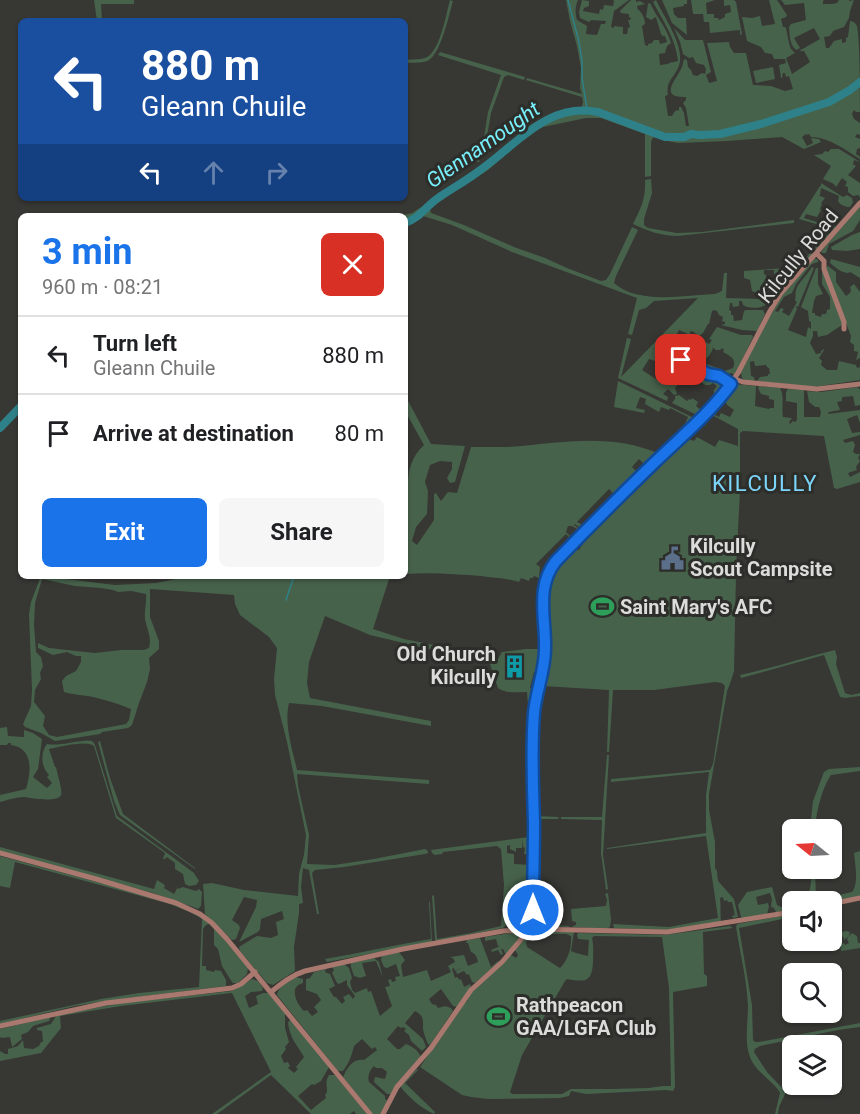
<!DOCTYPE html>
<html lang="en">
<head>
<meta charset="utf-8">
<style>
  :root { --surface:#fff; --page:#f6f6f6; --text:#202124; --muted:#757577; --line:#e0e0e0; --accent:#1a73e8 }
  body { margin:0; font-family:Roboto,sans-serif; background:var(--page); color:var(--text); height:100vh; display:flex; flex-direction:column; font-size:22px; white-space:nowrap }
  * { box-sizing:border-box; margin:0 }
  p { font-size:20px; color:var(--muted) }
  .icon { flex:none; width:33px; height:33px; fill:none; stroke:currentColor; stroke-width:2; stroke-linecap:round; stroke-linejoin:round }
  .map { position:relative; flex:1; overflow:hidden }
  .panel { position:absolute; left:18px; top:213px; width:390px; height:366px; display:flex; flex-direction:column; background:var(--surface); border-radius:9px; box-shadow:0 2px 4px #0004 }
  .panel>* { flex:none }
  .guide { position:absolute; left:18px; top:18px; width:390px; height:183px; border-radius:9px; box-shadow:0 2px 4px #0004; background:#1a4fa0; color:#fff; overflow:hidden }
  .needle { width:39px; rotate:288deg }
  .controls { position:absolute; left:782px; top:819px; display:grid; gap:12px }
  .controls a { display:grid; place-items:center; width:60px; height:60px; border-radius:9px; background:var(--surface); box-shadow:0 2px 4px #0004; font-size:30px }
  .pin { position:absolute; display:grid; place-items:center; width:51px; height:51px; color:#fff; margin:-26px; border-radius:12px; box-shadow:0 3px 9px #0006 }
  .me { position:absolute; width:66px; margin:-33px; rotate:0deg; stroke-linejoin:round; filter:drop-shadow(0 0 4px #0008) }
  .turn { display:flex; align-items:center; gap:21px; height:126px; padding:0 24px; font-size:27px }
  .turn .icon { width:78px; height:78px; stroke-width:2.5 }
  .turn b { display:block; font-size:42px; line-height:51px }
  .lanes { display:flex; align-items:center; height:57px; padding:0 24px; background:#0003; justify-content:center; gap:30px; direction:ltr }
  .lanes .off { opacity:.35 }
  .round { display:grid; place-items:center; flex:none; width:63px; height:63px; border-radius:9px; background:var(--page) }
  .overview { display:flex; align-items:center; justify-content:space-between; height:102px; padding:0 24px }
  h1 { font-size:36px; font-weight:700; line-height:45px; color:var(--accent) }
  .cta { display:flex; gap:12px; margin-top:auto; padding:12px 24px }
  .cta a { flex:1; height:69px; border-radius:9px; background:var(--accent); color:#fff; font-size:24px; font-weight:700; line-height:69px; text-align:center }
  .cta a+a { background:var(--page); color:var(--text) }
  ul { padding:0; list-style:none }
  li { display:flex; align-items:center; gap:18px; height:78px; padding:0 24px; border-top:2px solid var(--line) }
  li div { flex:1 }
  li b { display:block; font-size:22px }
  li em { font-style:normal }
  .map>svg:first-child { display:block }
  .green { fill:#47624b; fill-rule:evenodd }
  .lines { fill:none; stroke-linecap:round; stroke-linejoin:round }
  .stream { stroke:#2f8189; stroke-width:1.5 }
  .river { stroke:#2f8189; stroke-width:8 }
  .minor { stroke:#a9796f; stroke-width:5 }
  .route-casing { stroke:#114b97; stroke-width:15 }
  .route { stroke:#1a73e8; stroke-width:10 }
  .labels { text-anchor:middle; dominant-baseline:central; stroke-width:6; stroke-linejoin:round; paint-order:stroke }
  .street-label { font-size:20px; fill:#dcdcda; stroke:#2d2d2a }
  .poi-label { font-size:20px; font-weight:bold; fill:#dcdcda; stroke:#2d2d2a; text-anchor:start }
  .water-label { font-size:21px; font-style:italic; fill:#78f0fb; stroke:#2d2d2a }
  .quarter-label { font-size:22px; letter-spacing:1.5px; fill:#7cd5fa; stroke:#2d2d2a }
</style>
</head>
<body>
<div class="map">
<svg width="860" height="1114" viewBox="0 0 860 1114">
  <rect width="100%" height="100%" fill="#373734"/>
  <path class="green" d="M94,0H134V4H101L102,21H97Z
    M450,0L453,1C449,15 441,52 429,60C423,64 412,62 405,63V60C411,59 419,60 425,58C440,53 446,14 450,0Z
    M566,0H578C575,7 575,13 577,20L587,26L586,34L597,35L601,24H605L606,21L591,20L589,22L580,18L579,12L582,0L589,1V6L584,8L583,11L599,14L600,9L603,10L604,5L613,6L614,1L613,0H629L614,11L611,27L614,28V26L623,27V34H627L628,28L630,27L628,20H630L631,18L629,17V14L621,13L620,11L631,0H636V2L640,1L645,4L637,6L638,10H639C643,14 645,19 645,24L642,26L645,45L648,46V44L652,43L654,40H659L660,44L667,42L665,36H663L661,34L656,17L651,20L646,17L648,4L650,3C656,16 667,28 671,43L667,46L665,53L659,54L660,65L668,64L669,63L678,61C676,39 663,21 653,2L656,0C664,17 682,42 680,61C678,76 665,79 668,95L665,96L668,116H672L675,111L679,110V107H681L684,113L686,126H689L686,108L683,103L686,100V97C658,98 676,80 681,69C683,66 683,62 684,59L687,60L688,67L691,70L693,75L697,76L702,73L705,74L706,69L704,65L696,63L693,57L689,58L683,54L680,42L674,28L685,40H703L711,72L706,75L709,83L717,81L707,43L729,42L730,47L734,53H746L753,85L771,86L785,91L793,89L789,76L786,77L785,73H783L782,78H781L779,65L786,63L785,59H774L772,54L765,53L761,47L747,41L742,17L752,18L760,16L762,26L775,24L769,0H777L787,15L786,17L781,19L783,27H785L786,28L789,43L791,49L795,53L786,58L792,74L810,62L804,51H799L820,39L814,28L794,38L800,48L796,50C789,44 790,35 789,27L791,24L806,20L804,3L785,5L781,0H824L823,1V4H832L837,3L839,0H849V1L854,0L850,11L849,18L844,27L833,31L830,36L824,37L826,48H829L834,41L842,39V43L846,42V38L848,37L850,21C854,22 855,22 857,26C860,40 860,94 860,112H856L854,110L852,114L854,119L860,123V135L857,134L855,137L860,139V148L857,149L856,154L860,157V159C846,150 828,137 811,137L809,134L806,135L805,133V135L802,137L807,146L813,143L811,138L819,139L821,142L804,149L782,137L727,141L678,143L662,140L654,137L652,139L651,143V176L645,177V134L601,118H586L543,127L531,133L488,170L457,189L430,209L431,213L464,225L514,247L545,258L567,268L601,281L606,280L610,274L632,227L638,230L616,276L614,283C638,305 685,295 715,294L722,291L724,273H727L726,298L763,299L771,301C766,308 750,310 743,305L742,301H739V306L733,307L732,303H730L729,310L731,311V315H733L734,321L742,320L744,311L746,310H763L765,314L757,331L742,330L721,325L725,324V322L722,321L723,317L719,315L717,311L714,310L712,311L709,324H708L703,333L699,336L692,331L690,332V335L679,330L672,343L678,346L682,351V352L679,351L673,364L675,365L674,368L669,367L661,360L655,361L649,359L642,370L659,381L662,377L664,378L666,382L668,380L666,379C671,374 679,367 685,365L692,369L693,376L684,372L678,381L679,383L675,388L677,394L674,395L668,389L663,394L668,397L667,401L618,378L627,338L631,339L621,377L698,298L654,301L646,308L639,310L632,335L628,334L637,298L512,252L452,225L423,216L405,226V216H400L412,213L473,173L484,165L532,124L556,112L582,107L583,102L582,97L526,80L527,78L582,94L580,88L581,68L577,46L570,21Z
    M662,0H687V4H684V6L673,8L674,14L678,18H686L687,35L672,23Z
    M691,0H715L706,3L707,14H714V18H718L719,20L725,17V14L731,12L730,5L724,6V0H734L736,2L742,34L740,35V30L710,33L709,22H704L703,14H693Z
    M440,52L525,77L524,80L508,75L504,77L491,113L487,136L479,162H477L479,151L483,144L488,112L501,75L438,55Z
    M773,67L775,79L756,83L753,71Z
    M831,149H839L860,162L854,160L853,164L856,166L848,175L860,183V197L858,195L853,196L848,192V187L845,186L847,182L842,178L836,187L834,184L823,179L831,166L814,155L822,154L825,151L828,152Z
    M651,179L652,193L644,219V225L648,228L677,233L702,232L794,220V223L678,236C662,236 647,231 633,224C641,208 646,198 645,180Z
    M821,183L843,197L847,195L852,198L853,202L850,207C846,207 840,205 838,201L839,196L821,188L820,195H818L825,198L821,203L822,204L820,209L821,210L817,217L806,214L804,218L829,226L834,224L836,229L778,293L774,294L781,281L774,277V270H764V274L766,275V285L768,287L770,288V286H772L771,296L754,292L752,291L750,280L744,278V271L797,267L833,229L799,219L820,186H821Z
    M860,206V220L853,231L829,244L826,253H822L821,252L824,248Z
    M860,232V249L847,251L832,250L831,247L852,235Z
    M815,258L818,260V262L812,264L810,266L796,284L792,293L784,297L775,311L778,312L781,308L784,309L782,312L789,316L797,302L795,301C796,297 795,294 796,290C798,283 808,274 812,267L814,268L798,307L797,306L796,307L797,309L788,330L806,337L808,327L811,329V322L809,321L808,311L801,307L816,268H818V284L823,294L816,296L814,301L812,313H815V315L821,317L822,314H826L827,310L830,309V297L822,284V268L843,322L842,325L827,335L818,337L817,331H813V336L810,343L816,354L821,353V351L824,349V350L819,358L822,361L821,365L827,370H837L839,361L856,365L857,368L860,367V380L814,387L757,381L760,377L768,376V374H770L769,368L767,367L766,365L755,366L754,361L750,362L751,376L754,377L755,382L745,380L742,378L741,372L763,328L785,290Z
    M831,259L860,267V278L850,272L848,273C840,272 836,268 830,263Z
    M828,266L836,272V282L846,296L850,293L851,290L850,287L854,284L860,292V358L856,360L858,352L854,351V345L850,342L851,336L825,268Z
    M717,327L741,335H752L753,337L735,375L731,373L725,375L707,369L706,365L707,364L725,371L733,368C737,359 730,356 723,352L724,350L722,348L720,350H716L712,347L713,349L709,356L698,364L685,357L687,351L697,348L701,350L706,342L709,344L712,340L709,339Z
    M699,375L715,378L721,382V389L724,390L690,428L684,426L688,417L670,408L669,410L661,407L659,412L645,404L646,399L640,397L636,408L645,410L644,413L614,407L618,381L696,419L699,416L672,403L675,399V396L679,395L687,401L689,399L691,400L692,398L698,402L696,406L701,410L714,395V390L717,386L713,383L710,385H705L697,378Z
    M734,384L756,386L755,406L769,409L770,408H774V400L769,399V396L761,394L758,388L759,386L780,388C785,396 781,408 783,417L792,418L789,422L790,424L793,421L795,422L797,420V403L786,401V392L788,389L804,390V417H820L821,412L819,407H815L809,402L807,391L821,392L857,387L860,389V405L855,406L853,396L842,397V401L837,402L840,410L829,412L828,414L860,410V423L857,415L847,419L852,433L860,432V435L843,440L845,443L853,441L855,445L853,452L856,454H860L858,458L860,461L856,467L857,470L848,473L850,477L860,472V482L837,489L834,488L824,436L743,431L740,433V491L736,570H735L734,573L736,574L734,671C732,678 730,684 727,691L709,794V810L715,842V868L717,871L718,881L734,899L738,917L733,918L732,916L735,915L732,902H728L727,900L724,901L723,897L720,898C721,907 720,913 721,922L666,930L614,928L613,924L669,927L718,918L706,836L607,849V848L706,833V795L709,772L611,782V779L710,770L713,764L725,686L722,683L715,682L654,690H613L609,752H607L609,690L543,686C532,727 536,773 537,816L559,817L558,819H537L536,907L538,909L554,910L553,925L569,926V927L536,925L534,922L533,770L537,705L544,675V598L547,581L555,566L571,548L579,550L585,540V535L646,473L686,438L694,441L697,437L715,447L719,440L738,446V429L710,414L720,401L721,405L715,415L719,417L721,413L730,417L734,410L727,405L724,397Z
    M405,395L431,444L465,446L455,482L450,483L447,478L452,469V462L440,461L430,465L425,482L428,491L427,514L416,527L412,541L417,545L434,520V494L436,493L441,501L448,492L457,493L471,447C483,447 496,447 508,447C562,443 609,432 660,454L644,469L641,466L643,463L639,459L632,467L636,471L638,469L641,471L616,496L609,489L577,522L581,524L579,527L575,524L574,525L578,528L577,529L572,526H568L566,532L570,536L569,537L566,534L536,564L540,567L539,578L534,576L533,578H530L529,581L521,578L519,582C507,578 494,578 481,576C456,574 430,572 405,574V485H408C408,469 412,456 424,445L405,411Z
    M41,576L115,585L156,583L176,579L178,576H390L373,629L404,639L434,645L433,650L370,635L325,616L309,662L307,683L310,698L431,721V726L322,706L289,703C284,725 292,748 297,770L429,780V784L297,774L298,786L309,835L307,864L334,865L374,859L425,849L428,851V853L425,854L344,867L315,870L312,873L319,914H317L309,870L303,868L301,887L303,903L299,904V913L294,947L295,971L273,985L267,983L240,951L239,947L257,936L271,938L278,935L276,922L284,919L282,911L261,919L260,929L258,932L239,942L256,907L257,900L244,897L232,920L239,925L240,928L236,939L232,940L205,914L203,884L212,883L244,890L298,896L299,874L304,855L306,835L287,742L275,695L274,679L277,648L269,637L240,615L235,604L234,595L150,589V617L159,641V649L149,658L150,669L147,682L139,703L132,725L128,728L102,732L100,734L55,741L41,733L25,727L23,724L31,706L32,690L29,614L31,602ZM42,579L75,586L101,588L113,590L118,592L131,591L146,594C147,602 144,611 145,619C147,630 152,637 149,648L144,650H121L95,653L49,648L38,643V648L53,655L67,652L76,656H81V662L76,671L66,676L62,681L64,692C74,695 83,695 93,697C106,700 119,704 131,709L129,720L126,724L57,737L49,735L43,726L45,716L34,702L35,690L41,679L40,673L43,666L41,657L36,652L34,625L35,603Z
    M438,646L466,652L491,661L498,659L502,652L526,649H542L540,673L534,672L530,688H532L534,680L538,681L533,703L532,715V821L529,854H524L525,848L523,847V840L522,848H516V852L510,849V845L507,846V853L514,854V864L531,865L530,903L518,904L517,908H512L509,913L510,923L503,928L436,941L435,939L432,896L434,895L437,939L471,933L501,926L504,885L501,849L497,846L443,852L442,854L435,855L432,853L431,850L529,837L530,730L527,692C517,692 507,694 498,688L490,664L466,655L441,649L438,653Z
    M835,650L837,657L836,664L845,693L851,695L860,693V696L845,698L840,697L824,655L741,678L740,675C772,668 803,658 835,650Z
    M7,727L8,736L24,737V730L33,733L42,739L38,769L33,777L47,788L52,783L47,777L49,775C41,767 40,753 47,744C59,747 85,738 92,741C93,742 94,743 95,745L117,816L194,873L199,881L196,885L189,886L185,884L183,874L175,869V863L167,857L165,859H163L165,853L116,818L94,746C85,740 60,747 49,749L55,767H56C57,773 63,791 61,795C57,803 30,798 24,797C17,797 7,800 0,802V795L26,789C31,773 34,748 11,745V743H8L7,745H0V728Z
    M100,741L110,778L123,814L195,868V869L120,815L114,801L98,742Z
    M607,755H609L603,855L608,889L606,890L601,853L602,820L561,819V817H602Z
    M860,767V771L831,775C822,788 816,813 815,829H810L813,801L824,772L829,769Z
    M0,847L154,889L157,880L165,885L164,888L174,894L178,887V889L183,887L196,891L199,889L202,892L201,906L198,909L196,908L153,893L0,851Z
    M860,851V896L831,902H804C812,891 811,881 811,869H815L816,897L821,899L852,892C859,883 855,865 854,853Z
    M0,856L116,887L175,905L193,911L217,930L248,968L247,974L238,983H233L232,982L222,966L218,949L214,945V929L209,924L206,925L203,929L202,966H206V970L214,972L215,970L221,971L226,980V986L106,1001L75,1006L0,1024V1021L101,999L139,993L199,987L202,919L192,913L170,904L15,862L10,888L0,886Z
    M772,887L777,905L781,907L792,905V910L776,912L774,908L771,907L772,899L770,893L756,897L758,905L768,903L769,907L767,914L744,919L741,917L738,905L747,892Z
    M608,893L611,919L610,927L606,929L573,927V926L576,925V922L572,921L571,909L606,906L607,900L605,894Z
    M429,902H430L432,942L327,962L325,959C360,953 395,945 431,939Z
    M792,914V917L739,928L752,1005L753,1040L755,1042H759L860,1023V1027L838,1030L760,1046L755,1049L754,1052L767,1072L786,1092L779,1107L778,1114H775L780,1093C773,1080 756,1073 750,1057C744,1041 748,1023 748,1006C747,981 740,952 736,927L737,924Z
    M730,926L733,928L703,932L704,974L707,976V986L673,992L675,1087L673,1091L666,1090L586,1094L571,1091L569,1096L560,1098L488,1099L471,1097L462,1095L420,1067L464,1002L468,1001L467,1000L469,993L511,955L516,958L518,955L515,950L532,931L574,932L571,951L576,953L588,956L589,940L578,939L577,935L578,933L665,935ZM543,934H566L571,936C572,947 568,960 560,968L527,947L526,942C530,935 535,934 543,934ZM594,936L662,937L669,988L671,1086H663L649,1088L612,1089H571L562,1094H512L510,1092L522,1055L565,981L567,979C585,982 592,983 593,962C593,954 594,946 592,938Z
    M846,931L850,932L849,936L852,933L857,936L858,943H860V948L841,951L840,944L844,943L845,945L849,943L847,939L849,936L844,940V938L841,935L842,941H839L838,933L841,934L842,932Z
    M518,932H521L522,935L506,955L503,949H501L503,954L501,955L498,950L492,952L491,950L500,946H498L496,939L485,941V937Z
    M480,938L491,967L498,961L499,962L475,983L472,982L469,974L467,975L464,971L457,974L456,971L465,966L455,971L454,968L452,969L455,978L457,977L460,980L461,979L464,987L470,984L471,987L457,1007L453,1006L441,989L429,999L432,1004L436,1005L438,1008L445,1006L451,1008L453,1011L432,1042L429,1045L428,1044C426,1040 424,1034 423,1029C423,1019 424,1016 415,1011L405,1023L423,1039L426,1047L422,1051L411,1041L409,1035L404,1031L406,1029L403,1027L401,1028L398,1026L387,1039L397,1049H400L406,1044C412,1046 419,1051 421,1057L391,1094H387L374,1082L375,1077L385,1079L387,1072L382,1068H376L374,1066C370,1070 367,1076 369,1082L385,1096V1099L388,1101L382,1114H372L343,1077C347,1068 353,1058 364,1060L377,1050L375,1047L372,1049L362,1039L354,1046C352,1055 349,1063 343,1071H338L277,995C278,987 288,981 296,977L303,979V983L298,985L295,989C294,998 298,1005 304,1011L307,1010L312,1016L318,1012L314,1007L321,1000L317,994L306,990V979L310,978L314,972L326,969L325,972L330,974L335,986L329,989L334,997H336L342,1004L345,1001L343,997L349,994L353,999L355,996L347,985V980L339,984L337,983L332,973L334,970L332,967L344,964L349,968L352,978L350,982L352,990L355,993L367,988L368,992L371,991L380,1016L392,1006L385,987L390,986L388,980L391,979L392,982L396,981L395,977L400,976L396,964L387,968L384,967L381,960L382,956L399,952L405,960L401,965L403,977L427,970L431,981L451,972L448,966L455,962L453,958H451V957L464,955L468,966L478,962C477,957 476,954 471,952L468,943H466L467,940Z
    M374,958L379,962L383,978L376,961L362,963L366,976L360,978L354,976L351,967V963Z
    M252,979L258,981L263,988L262,991L251,992L245,996L249,1008L258,1004L256,996L263,993H269L285,1012V1028L289,1042L285,1047L286,1049L281,1056L284,1063L288,1062L290,1066L288,1068L294,1073L298,1069L296,1067L304,1057C297,1045 289,1037 288,1022L291,1020L329,1067L321,1081L314,1085L312,1084L298,1096L311,1110L326,1098L325,1095L327,1092C327,1085 325,1081 329,1075H335L367,1114H356L354,1111L350,1114H311L271,1075L217,1114H212L271,1072L232,993L121,1006L60,1016L61,1028L41,1053L0,1061V1051L5,1054H8V1049L18,1046L23,1040L24,1048L33,1049L39,1046L41,1042H43L42,1031L37,1030V1028L51,1024L56,1016L59,1015L121,1003L232,991Z
    M50,1017V1019L49,1021L33,1026L28,1032L21,1035L22,1039L12,1047L10,1037L2,1038L0,1037V1029Z
    M417,1069L418,1070L405,1083L435,1112L434,1114C421,1108 409,1098 400,1086Z"/>
  <g class="lines">
    <path class="stream" d="M568,0L579,42L582,61V78L587,109
      M286,600L294,576"/>
    <path class="river" d="M405,223C420,218 425,207 438,198C453,188 469,179 483,168C519,142 549,102 598,112L665,137H684L691,134L700,135L720,134L761,124L829,102L850,90L860,82
      M0,428L21,406"/>
    <path class="minor" d="M816,253L824,261V269L844,322V329
      M681,360L708,374L719,376L731,384
      M735,379L743,382L817,389L860,384
      M0,853L96,879L176,903L200,914L212,923L227,939L370,1114
      M831,904L860,898
      M532,929L534,825L532,766L534,712L544,662L545,650L543,594L549,572L556,561L645,472L685,436L720,398L738,373L770,311L781,293L860,203
      M271,992C282,983 292,975 305,971L403,949L503,931L532,929L667,932L792,912
      M0,1026L106,1003L232,988L241,984L255,972
      M383,1114L397,1087L431,1048L471,990L502,962L524,936L526,929"/>
  </g>
  <g class="lines">
    <defs>
      <path id="route" d="M533,910C533,881 534,852 534,823C533,786 531,749 534,713C536,691 545,671 545,649C546,619 535,587 556,561C588,528 621,495 654,463C681,437 709,414 731,384L719,376L708,374L681,360"/>
    </defs>
    <use href="#route" class="route-casing"/>
    <use href="#route" class="route"/>
  </g>
  <defs>
    <symbol id="civic-bare" viewBox="-9 -9 18 18"><path d="M-.6-6.5H3V-4.5H.6V-3L4-1V1h2V6H-6V1h2V-1L-.6-3ZM-1.2 2.5V6h2.4V2.5Z" fill="#5c6f8a" stroke="#2d2d2a" stroke-width="2.5" paint-order="stroke"/></symbol>
    <symbol id="stadium-bare" viewBox="-9 -9 18 18"><path d="M0-5a6.5 5 0 1 0 0 10a6.5 5 0 1 0 0-10ZM-3.5-1.8h7v3.6h-7Z" fill="#2e9e5b" stroke="#2d2d2a" stroke-width="2.5" paint-order="stroke"/></symbol>
    <symbol id="building-bare" viewBox="-9 -9 18 18"><path d="M-4-6H4V6H1V3H-1V6H-4ZM-2.5-4.3h1.7v1.8h-1.7ZM.8-4.3h1.7v1.8H.8ZM-2.5-1h1.7V.8h-1.7ZM.8-1h1.7V.8H.8Z" fill="#0f9aa8" stroke="#2d2d2a" stroke-width="2.5" paint-order="stroke"/></symbol>
  </defs>
  <g fill-rule="evenodd">
    <use href="#civic-bare" x="656" y="542" width="33" height="33"/>
    <use href="#stadium-bare" x="586" y="590" width="33" height="33"/>
    <use href="#building-bare" x="498" y="650" width="33" height="33"/>
    <use href="#stadium-bare" x="482" y="1000" width="33" height="33"/>
  </g>
  <g class="labels">
    <g class="street-label">
      <text transform="translate(798 256) rotate(-51)">Kilcully Road</text>
    </g>
    <g class="poi-label">
      <text x="690" y="546">Kilcully<tspan x="690" dy="23">Scout Campsite</tspan></text>
      <text x="620" y="607">Saint Mary's AFC</text>
      <text x="496" y="654" text-anchor="end">Old Church<tspan x="496" dy="23">Kilcully</tspan></text>
      <text x="516" y="1005">Rathpeacon<tspan x="516" dy="23">GAA/LGFA Club</tspan></text>
    </g>
    <g class="water-label">
      <text transform="translate(483 145) rotate(-35)">Glennamought</text>
    </g>
    <g class="quarter-label">
      <text x="765" y="483">KILCULLY</text>
    </g>
  </g>
</svg>
<div class="controls">
<a><svg class="needle" viewBox="-14 -14 28 28"><path d="M0-13l5 13h-10z" fill="#e53935"/><path d="M0 13l5-13h-10z" fill="#757577"/></svg></a>
<a><svg class="icon" aria-label="sound" viewBox="0 0 24 24"><path d="M4 9h4l5-4v14l-5-4H4zM17 9q2 3 0 6"/></svg></a>
<a><svg class="icon" aria-label="search" viewBox="0 0 24 24"><circle cx="10" cy="10" r="6"/><path d="M15 15l6 6"/></svg></a>
<a><svg class="icon" aria-label="layers" viewBox="0 0 24 24"><path d="M12 4l9 5-9 5-9-5zM3 14l9 5 9-5"/></svg></a>
</div>
<div class="pin" style="left:681px;top:360px;background:#d93025"><svg class="icon" aria-label="arrive" viewBox="0 0 24 24"><path d="M6 21V4h12l-3 4 3 4H6"/></svg></div>
<svg class="me" style="left:533px;top:910px" viewBox="-20 -20 40 40"><circle r="17" fill="#1a73e8" stroke="#fff" stroke-width="3"/><path d="M0-11L8 9 0 5-8 9z" fill="#fff"/></svg>
<div class="guide">
<div class="turn"><svg class="icon" aria-label="left" viewBox="0 0 24 24"><path d="M17 20v-9H6M10 6l-5 5 5 5"/></svg><div><b>880 m</b>Gleann Chuile</div></div>
<div class="lanes"><svg class="icon" aria-label="left" viewBox="0 0 24 24"><path d="M17 20v-9H6M10 6l-5 5 5 5"/></svg><svg class="icon off" aria-label="ahead" viewBox="0 0 24 24"><path d="M12 20V5M6 11l6-6 6 6"/></svg><svg class="icon off" aria-label="right" viewBox="0 0 24 24"><path d="M7 20v-9h11M14 6l5 5-5 5"/></svg></div>
</div>
<section class="panel">
<div class="overview"><div><h1>3 min</h1><p>960 m · 08:21</p></div><a class="round" style="background:#d93025;color:#fff"><svg class="icon" aria-label="close" viewBox="0 0 24 24"><path d="M6 6l12 12M18 6L6 18"/></svg></a></div>
<ul>
<li><svg class="icon" aria-label="left" viewBox="0 0 24 24"><path d="M17 20v-9H6M10 6l-5 5 5 5"/></svg><div><b>Turn left</b><p>Gleann Chuile</p></div><em>880 m</em></li>
<li><svg class="icon" aria-label="arrive" viewBox="0 0 24 24"><path d="M6 21V4h12l-3 4 3 4H6"/></svg><div><b>Arrive at destination</b></div><em>80 m</em></li>
</ul>
<div class="cta"><a>Exit</a><a>Share</a></div>
</section>
</div>
</body>
</html>
